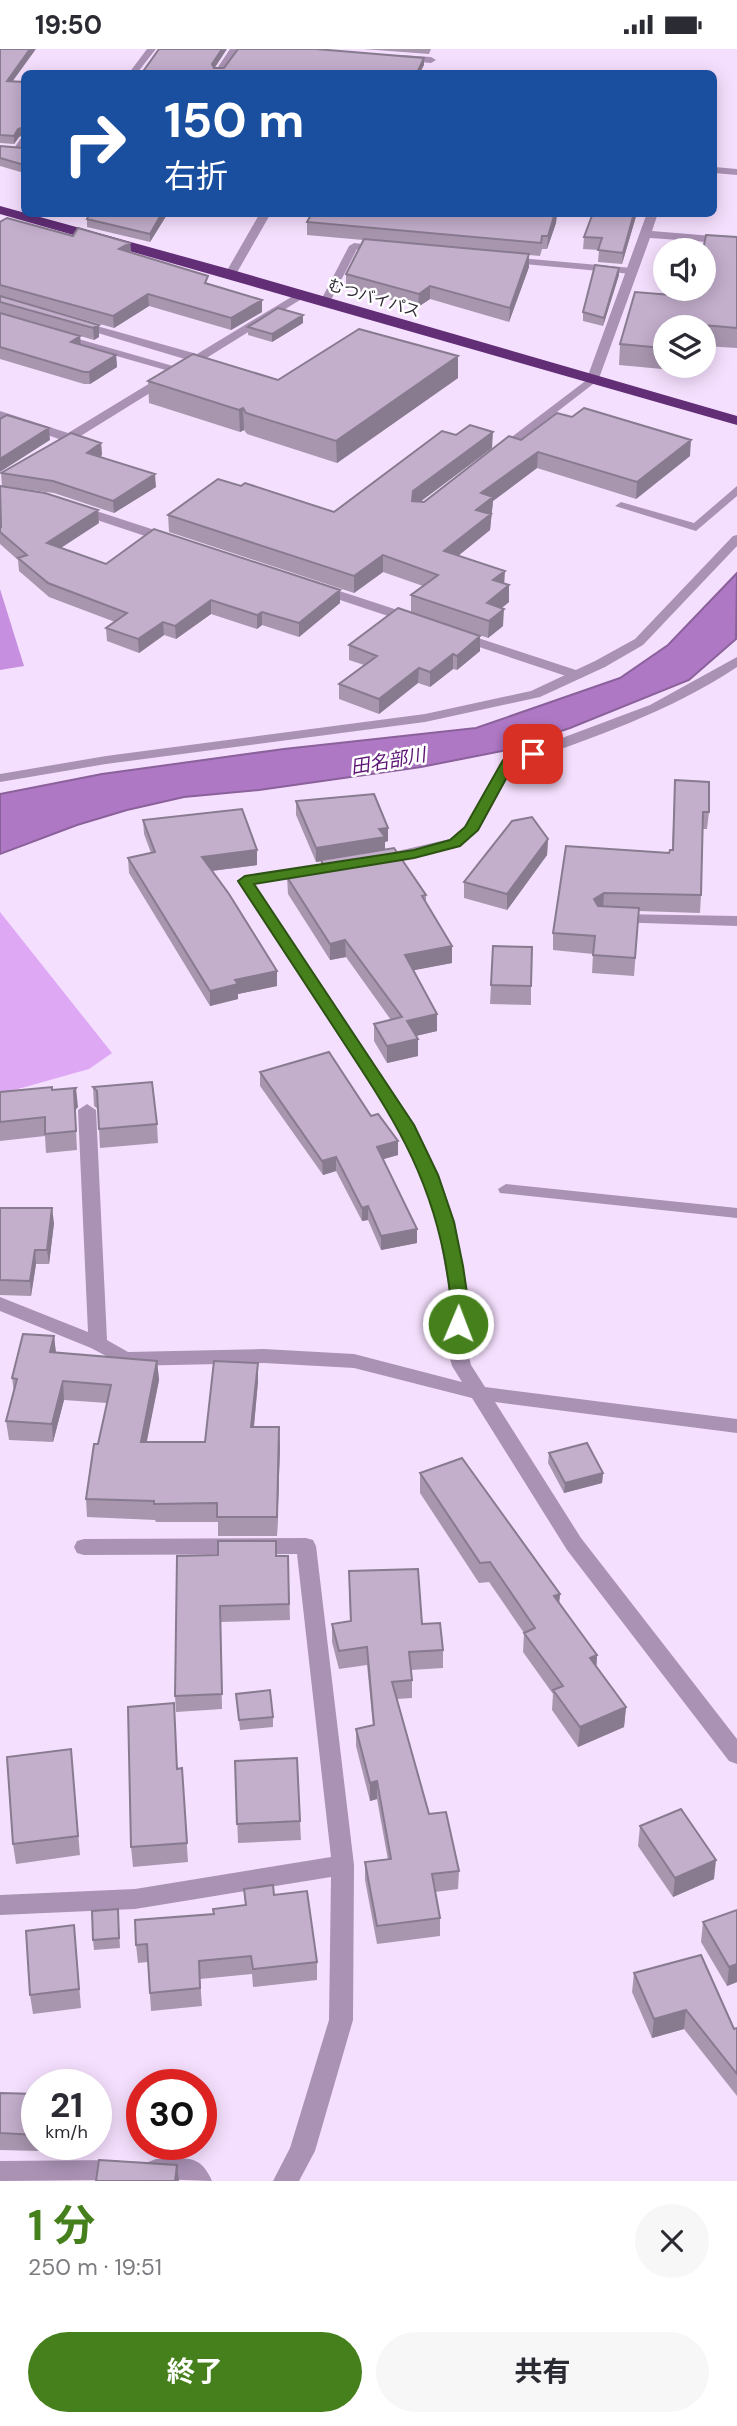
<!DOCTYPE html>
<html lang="ja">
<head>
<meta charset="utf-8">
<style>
  :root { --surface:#fff; --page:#f7f7f7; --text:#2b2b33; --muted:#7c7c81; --accent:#45801c }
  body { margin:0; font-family:"DM Sans","Noto Sans JP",sans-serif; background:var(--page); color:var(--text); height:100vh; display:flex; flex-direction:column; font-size:26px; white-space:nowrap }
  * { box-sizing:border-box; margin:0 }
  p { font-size:23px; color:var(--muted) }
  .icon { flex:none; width:38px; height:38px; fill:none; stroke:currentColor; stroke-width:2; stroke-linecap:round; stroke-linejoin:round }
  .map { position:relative; height:2132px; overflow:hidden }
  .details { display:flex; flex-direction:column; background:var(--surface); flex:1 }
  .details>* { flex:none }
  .banner { position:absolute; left:21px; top:21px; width:696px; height:147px; border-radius:10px; box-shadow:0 4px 18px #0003; background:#1a4fa0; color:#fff; overflow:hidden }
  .controls { position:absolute; left:653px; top:189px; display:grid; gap:14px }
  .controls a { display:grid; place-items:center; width:63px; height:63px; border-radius:50%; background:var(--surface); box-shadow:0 4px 18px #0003; font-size:35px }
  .speed { position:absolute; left:21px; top:2020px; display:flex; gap:14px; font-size:35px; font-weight:700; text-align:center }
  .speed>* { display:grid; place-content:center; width:91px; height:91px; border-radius:50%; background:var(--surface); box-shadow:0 4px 18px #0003; line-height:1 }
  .speed small { font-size:18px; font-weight:400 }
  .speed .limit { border:10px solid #d22; background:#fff; color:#111 }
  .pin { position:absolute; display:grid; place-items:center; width:60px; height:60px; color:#fff; margin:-30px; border-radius:14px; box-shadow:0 4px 10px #0006 }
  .me { position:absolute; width:77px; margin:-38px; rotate:1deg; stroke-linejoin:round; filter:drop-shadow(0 0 5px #0008) }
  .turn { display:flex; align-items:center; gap:24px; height:147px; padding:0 28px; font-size:32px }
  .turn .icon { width:91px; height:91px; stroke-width:2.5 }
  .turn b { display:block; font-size:49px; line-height:60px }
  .round { display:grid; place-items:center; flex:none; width:74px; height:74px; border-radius:37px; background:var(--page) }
  .head { display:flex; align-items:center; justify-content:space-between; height:119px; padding:0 28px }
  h1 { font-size:42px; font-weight:700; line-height:52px; color:var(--accent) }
  .action { display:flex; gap:14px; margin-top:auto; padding:14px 28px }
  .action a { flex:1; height:80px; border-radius:42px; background:var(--accent); color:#fff; font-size:28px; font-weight:700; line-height:80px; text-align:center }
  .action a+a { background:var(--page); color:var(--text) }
  .status { display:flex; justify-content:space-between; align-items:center; height:49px; padding:0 35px; background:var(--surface); direction:ltr }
  .status svg { height:19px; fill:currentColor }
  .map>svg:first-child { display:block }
  .green { fill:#dea8f5 }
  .forest { fill:#c78fdf }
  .water { fill:#af78c5; stroke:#8a619a; stroke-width:2 }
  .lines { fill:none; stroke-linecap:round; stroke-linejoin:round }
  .lane { fill:#aa92b5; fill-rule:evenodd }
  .street { fill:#aa92b5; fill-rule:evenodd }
  .highway { fill:#622e76; fill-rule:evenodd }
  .wall { fill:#a896af }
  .shaded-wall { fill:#887a8f }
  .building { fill:#c3aecc; stroke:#887a8f; stroke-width:2 }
  .route { fill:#45801c; stroke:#2d5312; stroke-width:2 }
  .labels { text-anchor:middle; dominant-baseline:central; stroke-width:5; stroke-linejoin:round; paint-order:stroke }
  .far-street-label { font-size:16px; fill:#322a36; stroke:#fff }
  .water-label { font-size:19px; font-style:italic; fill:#5c1474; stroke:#fff }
</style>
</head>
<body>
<div class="status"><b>19:50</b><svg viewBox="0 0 49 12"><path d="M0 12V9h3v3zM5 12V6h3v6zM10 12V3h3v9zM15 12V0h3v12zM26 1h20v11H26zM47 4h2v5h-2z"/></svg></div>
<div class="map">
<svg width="737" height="2132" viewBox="0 0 737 2132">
  <rect width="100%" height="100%" fill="#f5dffe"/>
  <path class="green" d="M0,863L112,1004L89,1020L0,1045Z"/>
  <path class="forest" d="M0,540L24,617L0,621Z"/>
  <path class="water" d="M737,524L736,590L689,631L570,679L502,702L421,718L259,741L184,748L127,761L77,776L0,805V745L102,725L284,700L476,679L620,629L668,596Z"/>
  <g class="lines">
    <path class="lane" d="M147,0H156L137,24H129Z
      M24,88L23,101L15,103L13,101L21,89Z
      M354,194L380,197L385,200L380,203L357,200L330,253L321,255L320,253L349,197Z
      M507,208L632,219L637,222L632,225L503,213V209Z
      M61,285L180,319L181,321L176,324L57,290L56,288Z
      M588,330L597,332L505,403H497V399Z
      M737,437V447L696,482L615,457L621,453L694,474Z
      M737,486V497L643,596L605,618L540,648L425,673L106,715L0,733V725L106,707L425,665L531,642L595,612L635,590L733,487Z
      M506,1135L737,1159V1169L500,1144L498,1140Z
      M156,2110C183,2110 200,2103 212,2132L156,2130L148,2127L145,2120L148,2113Z
      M117,2111L125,2114L128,2121L125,2128L117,2131L0,2132V2112Z"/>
    <path class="street" d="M230,0H240L224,24H214Z
      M401,6L431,8L436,11L431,14L398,11L396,9Z
      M714,118L737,120V126L714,124Z
      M260,164H271L235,227H227L225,225Z
      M647,164H658L652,182L737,189V195L650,189L598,332L588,335L586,332Z
      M298,244L308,246L58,401L54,402L48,398L59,390L0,370V362L68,384L188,311L71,276V272H79L197,305Z
      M78,456L176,488L178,491L171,495L166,494L73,463L71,460Z
      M318,535L419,568L421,571L419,574H409L313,542V536Z
      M457,582L582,623L584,626L582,629H572L452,589V583Z
      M737,608V618C668,664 591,689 514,717L479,781L460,797L378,816L370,811L372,808L450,790L465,778L503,711L650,656Z
      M343,812L351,817L349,820L255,835L415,1076L439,1126L455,1173L470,1258L465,1291L471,1316L485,1338L737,1370V1384L495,1353L581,1489L737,1690V1715L729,1712L567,1501L472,1349L354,1319L264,1314L125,1317L91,1299L0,1262V1248L88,1283L78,1061L87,1055L96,1061L107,1291L128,1303L264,1300L354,1305L462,1333L452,1317L445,1291L452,1258L437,1173L421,1126L397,1076L237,832L245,827Z
      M617,865L737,867V877L611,873L609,870Z
      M306,1489L313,1491L316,1497L354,1816L353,1971L315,2102L299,2132H273L290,2099L329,1971L331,1828L135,1860L0,1866V1846L135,1840L331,1808L297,1505L84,1506L77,1504L74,1498L77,1492L84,1490Z"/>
    <path class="highway" d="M0,157L236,222L737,367V376L0,165Z"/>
  </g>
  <path class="wall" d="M0,0L13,33L19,88L14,95L0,94Z
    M363,0H431L429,5Z
    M0,97L23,99L24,98V124L0,117Z
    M168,164L150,193L87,178V170Z
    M312,164H557L556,174L547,200H542L540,207L529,206V218L509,273L430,250L418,258L346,239V225L363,191L307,186V173Z
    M593,164H637L622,215L598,213L599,201L583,200L584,188Z
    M0,173L73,187L130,194L131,204L208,235L262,263L231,281L149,257L114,279L15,251L99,276V288L94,291L80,287L81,296L116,306L117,318L90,335H84L0,310Z
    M737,188V299L704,297V278H665V308L662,320L619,316L620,295L696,248Z
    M619,226L603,277L583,272V263Z
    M303,266V274L272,293L248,286V278Z
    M458,307V329L337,414L247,385L244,381L240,383L149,354L148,332L278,331Z
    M521,391L690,407L636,450L537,419L493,452L490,481L458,507L504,534L509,536V553L502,559L503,577L488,589L411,563V546L423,537L383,523L354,544L169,483L168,466L241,437L334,463L492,399L421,452L424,453Z
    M101,394L102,406L100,408L156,438L114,464L54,444L2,437L1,424Z
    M0,437L99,474L61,499L106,515L340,554L299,588L262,576L257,580L211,565L176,590L164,586L139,604L107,592L106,579L115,573L49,548L19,522L18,511L0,495Z
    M480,587V602L457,621L453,620L430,638L418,634L379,665L339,650V635L364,616L349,611V596Z
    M675,731L709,763L707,780H703L701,846L700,864L639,862L634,927L592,924L593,905L553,901V884L566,797L669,804L672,801Z
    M296,752L388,779V792L385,793V801L426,846V854L452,897V914L413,921L437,965V982L416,987L418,1007L387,1014L374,992V975L391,971L346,908L330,911L288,845L287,828L322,820L321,812L316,813L296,766Z
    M143,771L257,801V816L212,822L277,937L238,945V950L210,957L129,824L128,809L151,804L144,785Z
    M548,790L547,806L507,861L464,849V833Z
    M491,936L531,937V956L490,955Z
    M260,1023L398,1106L383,1110L417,1180V1194L381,1201L368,1171L362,1172L336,1122L323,1126L260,1037Z
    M93,1038L157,1075L158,1094L100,1099L98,1060L94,1057Z
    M52,1041L78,1058L75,1061L77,1101L46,1104L45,1087L0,1092V1043Z
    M0,1159L54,1174L49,1215H36L31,1247L0,1246Z
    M54,1287L56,1304L157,1312L159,1331L146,1393H205L258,1314V1332L254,1378L280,1397L277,1487H218V1473H156L155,1471L87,1468L86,1450L107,1354L64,1351L53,1393L9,1391L6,1372L14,1343L12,1329Z
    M549,1404L603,1424L602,1434L564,1444L548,1414Z
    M420,1424L560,1545L559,1554L597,1606L596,1618L626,1658L624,1678L578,1698L552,1661L553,1645L523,1603L524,1584L489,1533L479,1534L420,1444Z
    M276,1492L277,1507H288L290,1571L220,1573L222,1660L176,1663L175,1647L218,1506Z
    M349,1522L422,1575L443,1601V1619L411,1621L412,1631V1649L397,1650L429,1765L459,1822L458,1840L435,1843L440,1869V1887L377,1895L365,1831V1813L388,1811L377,1750L370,1752L356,1697V1680L373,1677L367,1616L339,1620L332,1593V1575L350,1572Z
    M236,1645L273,1668V1678L240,1681Z
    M71,1700L80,1806L16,1815L13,1795Z
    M235,1712L300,1772L301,1791L238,1794Z
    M182,1719L188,1813L133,1818L131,1798Z
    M640,1777L714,1830L673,1848L638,1797Z
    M244,1840L274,1846L317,1913V1931L253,1938L252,1925L200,1930L202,1957L151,1962L148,1913L138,1914L136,1896L214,1865L245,1856Z
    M118,1860L120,1899L94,1901L93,1891Z
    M737,1861V1933L727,1937L701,1893L703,1873Z
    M74,1876L81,1959L33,1965L30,1946Z
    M634,1924L734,1980L737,1979V2047L684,1980L652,1989L632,1943Z
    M0,2044L37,2045V2095H41L40,2102L0,2101Z"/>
  <path class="shaded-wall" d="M30,0H36L7,40V32Z
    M222,0H227L212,23V15Z
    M424,9V16L420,24H417Z
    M24,78V86L19,88L14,95V87L18,80Z
    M162,164H168L150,193V185Z
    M555,164H557L556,174L547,200L548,187Z
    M634,164H637L622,215L623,204Z
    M130,194L131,205L119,200Z
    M529,205V218L509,273L510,259Z
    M619,219V226L603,277L604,269Z
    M430,237V250L418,258L419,245Z
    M148,245L149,257L114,279L113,267Z
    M262,251V263L231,281V269Z
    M303,266V274L272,293V285Z
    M99,276V288L94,291L93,279Z
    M80,287L81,299L71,293Z
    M665,293V308L662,320L663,299Z
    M116,306L117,318L90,335L89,323Z
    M458,307V329L337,414L336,392Z
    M243,359L244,381L240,383L239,361Z
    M49,379L50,391L0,423V410Z
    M493,383L492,399L412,459L413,442Z
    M691,391L690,407L636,450L637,433Z
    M101,394L102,406L88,416L87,404Z
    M538,403L537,419L493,452L490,481L443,519L444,502L481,444Z
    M155,425L156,438L114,464L113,452Z
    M98,461L99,474L48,507L47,494Z
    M383,506V523L354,544V527Z
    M505,522L504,539L493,531Z
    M509,536V553L486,571L487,554Z
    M340,541V554L299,588V574Z
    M211,551V565L176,590L175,577Z
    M504,560L503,577L488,589L489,572Z
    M262,563V576L257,580V566Z
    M163,573L164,586L139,604L138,590Z
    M480,587V602L457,621V607Z
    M453,605V620L430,638V623Z
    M419,619L418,634L379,665V650Z
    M388,779V792L385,793V802L316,813V799L379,780Z
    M548,790L547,806L507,861V845Z
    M257,801V816L202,823V808Z
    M604,844L603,861L593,868L594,850Z
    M345,891L346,908L330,911V895Z
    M452,897V914L405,923V906Z
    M277,922V937L238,945V950L210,957V942L235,931Z
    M437,965V982L407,989V972Z
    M418,990V1007L387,1014V997Z
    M76,1039L78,1058L75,1061L77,1101L74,1042Z
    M398,1092V1106L377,1112V1098Z
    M336,1108V1122L323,1126L322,1112Z
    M368,1157V1171L362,1172V1159Z
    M52,1159L54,1174L49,1215L47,1201Z
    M417,1180V1194L381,1201V1187Z
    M35,1201L36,1215L31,1247L30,1232Z
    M54,1287L56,1305L50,1303Z
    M157,1312L159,1331L143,1412L141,1393Z
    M258,1314V1332L252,1397L251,1378Z
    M63,1332L64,1351L53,1393L52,1375Z
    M279,1378L280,1397L277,1487V1468Z
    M603,1424L602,1434L564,1444L565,1434Z
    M560,1545L558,1565L554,1547Z
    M597,1606L596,1626L590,1609Z
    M626,1658L624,1678L578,1698L580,1678Z
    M377,1732V1750L370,1752V1734Z
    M716,1811L714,1830L673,1848L675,1829Z
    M737,1915V1933L727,1937L729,1918Z
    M686,1961L684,1980L652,1989L654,1970Z
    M177,2116L179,2132H175Z"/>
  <path class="building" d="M0,0H30L7,32L24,33V80V78L18,80L14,87L0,86Z
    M159,0H222L212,15L214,19H224L238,0H316L424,9L417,24H142Z
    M0,97L23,99L24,98V116L0,109Z
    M90,164H162L150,185L87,170Z
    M312,164H555L548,187H542L541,194L307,173Z
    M593,164H634L623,204L598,201L602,189L584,188Z
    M7,169L73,187L78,179L130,194L119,200L208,227L205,234L262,251L231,269L148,245L113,267L0,236V173Z
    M706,186L737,188V279L670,273L669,278H665V293L663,299L620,295L635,243L696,248L697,240H704L703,201Z
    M364,190L529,205L510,259L430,237L419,245L346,225Z
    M595,216L619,219L604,269L583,263Z
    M0,247L99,276L93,279L0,253Z
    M278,259L303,266L272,285L248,278Z
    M0,264L80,287L71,293L116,306L89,323H84L0,298Z
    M359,280L458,307L336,392L246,364L243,359L239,361L148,332L193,305L278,331Z
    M584,359L691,391L637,433L538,403L481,444L493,448L476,461L491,465L444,502L505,522L493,531L509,536L487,554L504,560L489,572L411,546L438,526L383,506L354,527L168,466L218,430L241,437L245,434L334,463L442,382L456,386L470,376L493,383L413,442L412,452L424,453L509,387L521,391L557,364L572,368Z
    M7,366L49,379L0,410V370Z
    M71,384L101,394L87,404L155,425L113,452L53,432L1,424Z
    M0,437L45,444L98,461L47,494L106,515L154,480L340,541L299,574L262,563L257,566L211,551L175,577L163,573L138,590L106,579L127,564L48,534L18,509L27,506L0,483V478H1Z
    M398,559L480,587L457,607L453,605L430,623L419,619L379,650L339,635L377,607L349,596Z
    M675,731L709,733V763H703L701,846L604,844L594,850L598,857L639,859L635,909L593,906L595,887L553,884L566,797L669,804L670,801H673Z
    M374,745L388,779L379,780L385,788L316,799L296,752Z
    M242,760L257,801L202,808L229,845L277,922L235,931L238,935L210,942L128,809L155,803L143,771Z
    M532,768L548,790L507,845L464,833L512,772Z
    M394,799L426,846L422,847L452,897L405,906L437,965L407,972L418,990L387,997L374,975L402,968L345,891L330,895L287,828L325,820L321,811Z
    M493,897L532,898L531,937L491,936Z
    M329,1003L371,1067L378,1065L398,1092L377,1098L417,1180L381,1187L368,1157L362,1159L336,1108L322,1112L260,1023Z
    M152,1033L157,1075L99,1080L97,1042L93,1038Z
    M52,1038V1041L76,1039L74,1042L76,1082L45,1085V1068L0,1073V1043Z
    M0,1159H52L47,1201H35L30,1232L0,1231Z
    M23,1285L54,1287L50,1303L157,1312L141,1393H205L214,1312L258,1314L251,1378H279L277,1468H217V1454L154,1455V1452L86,1450L94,1395H98L111,1336L63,1332L52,1375L6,1372L17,1330L12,1329Z
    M587,1394L603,1424L565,1434L549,1404Z
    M462,1409L560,1545L554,1547L597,1606L590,1609L626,1658L580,1678L553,1641L563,1637L524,1584L535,1579L490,1513L480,1514L420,1424Z
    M218,1492H276V1507H288L289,1555L220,1557L222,1645L175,1647L177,1507L218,1506Z
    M418,1520L422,1575L440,1574L443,1601L409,1603L412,1631L392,1633L429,1765L446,1763L459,1822L432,1825L440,1869L377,1877L365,1813L391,1810L377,1732L370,1734L356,1680L374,1676L367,1598L339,1602L332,1575L351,1572L349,1522Z
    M270,1641L273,1668L239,1671L236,1645Z
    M174,1654L177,1720L182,1719L187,1794L131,1798L128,1658Z
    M71,1700L78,1787L13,1795L7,1708Z
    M297,1709L300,1772L237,1775L235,1712Z
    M681,1760L716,1811L675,1829L640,1777Z
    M273,1836L274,1846L307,1842L317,1913L253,1920L251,1907L199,1912L200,1939L150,1944L147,1895L136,1896L135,1871L214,1865L213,1860L246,1856L244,1840Z
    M118,1860L119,1889L93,1891L92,1862Z
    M737,1861V1915L729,1918L703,1873Z
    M74,1876L79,1940L30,1946L26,1882Z
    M701,1906L734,1980L737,1979V2025L686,1961L654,1970L634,1924Z
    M0,2044L37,2045V2086L0,2084Z
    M99,2111L177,2116L175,2132H96Z"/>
  <path class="route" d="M533,701L537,702V708L513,717L478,781L460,797L414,809L254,835L414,1076L438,1126L454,1173L463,1217L469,1258L466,1275L458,1281L449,1275C453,1252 448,1229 444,1206C425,1111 383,1054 331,974C300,927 269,879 238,832L245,827L414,801L450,791L465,778L503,711Z"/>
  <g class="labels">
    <g class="far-street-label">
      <text transform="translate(374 249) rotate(17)">むつバイパス</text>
    </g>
    <g class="water-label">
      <text transform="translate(388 712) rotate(-10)">田名部川</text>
    </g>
  </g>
</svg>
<div class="controls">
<a><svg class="icon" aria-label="sound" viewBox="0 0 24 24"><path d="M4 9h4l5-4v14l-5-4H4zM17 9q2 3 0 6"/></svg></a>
<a><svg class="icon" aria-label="layers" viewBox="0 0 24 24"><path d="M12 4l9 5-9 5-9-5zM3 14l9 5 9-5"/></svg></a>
</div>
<div class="speed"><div>21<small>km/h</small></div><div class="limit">30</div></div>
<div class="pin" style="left:533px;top:705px;background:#d93025"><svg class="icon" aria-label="arrive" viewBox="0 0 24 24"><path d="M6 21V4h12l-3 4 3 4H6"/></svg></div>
<svg class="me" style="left:458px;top:1275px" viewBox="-20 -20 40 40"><circle r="17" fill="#45801c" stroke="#fff" stroke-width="3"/><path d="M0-11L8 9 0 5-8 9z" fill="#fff"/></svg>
<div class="banner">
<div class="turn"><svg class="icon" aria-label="right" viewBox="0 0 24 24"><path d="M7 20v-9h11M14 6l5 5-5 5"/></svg><div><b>150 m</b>右折</div></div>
</div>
</div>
<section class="details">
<div class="head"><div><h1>1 分</h1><p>250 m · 19:51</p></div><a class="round"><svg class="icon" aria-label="close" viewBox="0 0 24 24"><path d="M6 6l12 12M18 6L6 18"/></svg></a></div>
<div class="action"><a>終了</a><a>共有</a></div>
</section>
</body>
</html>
